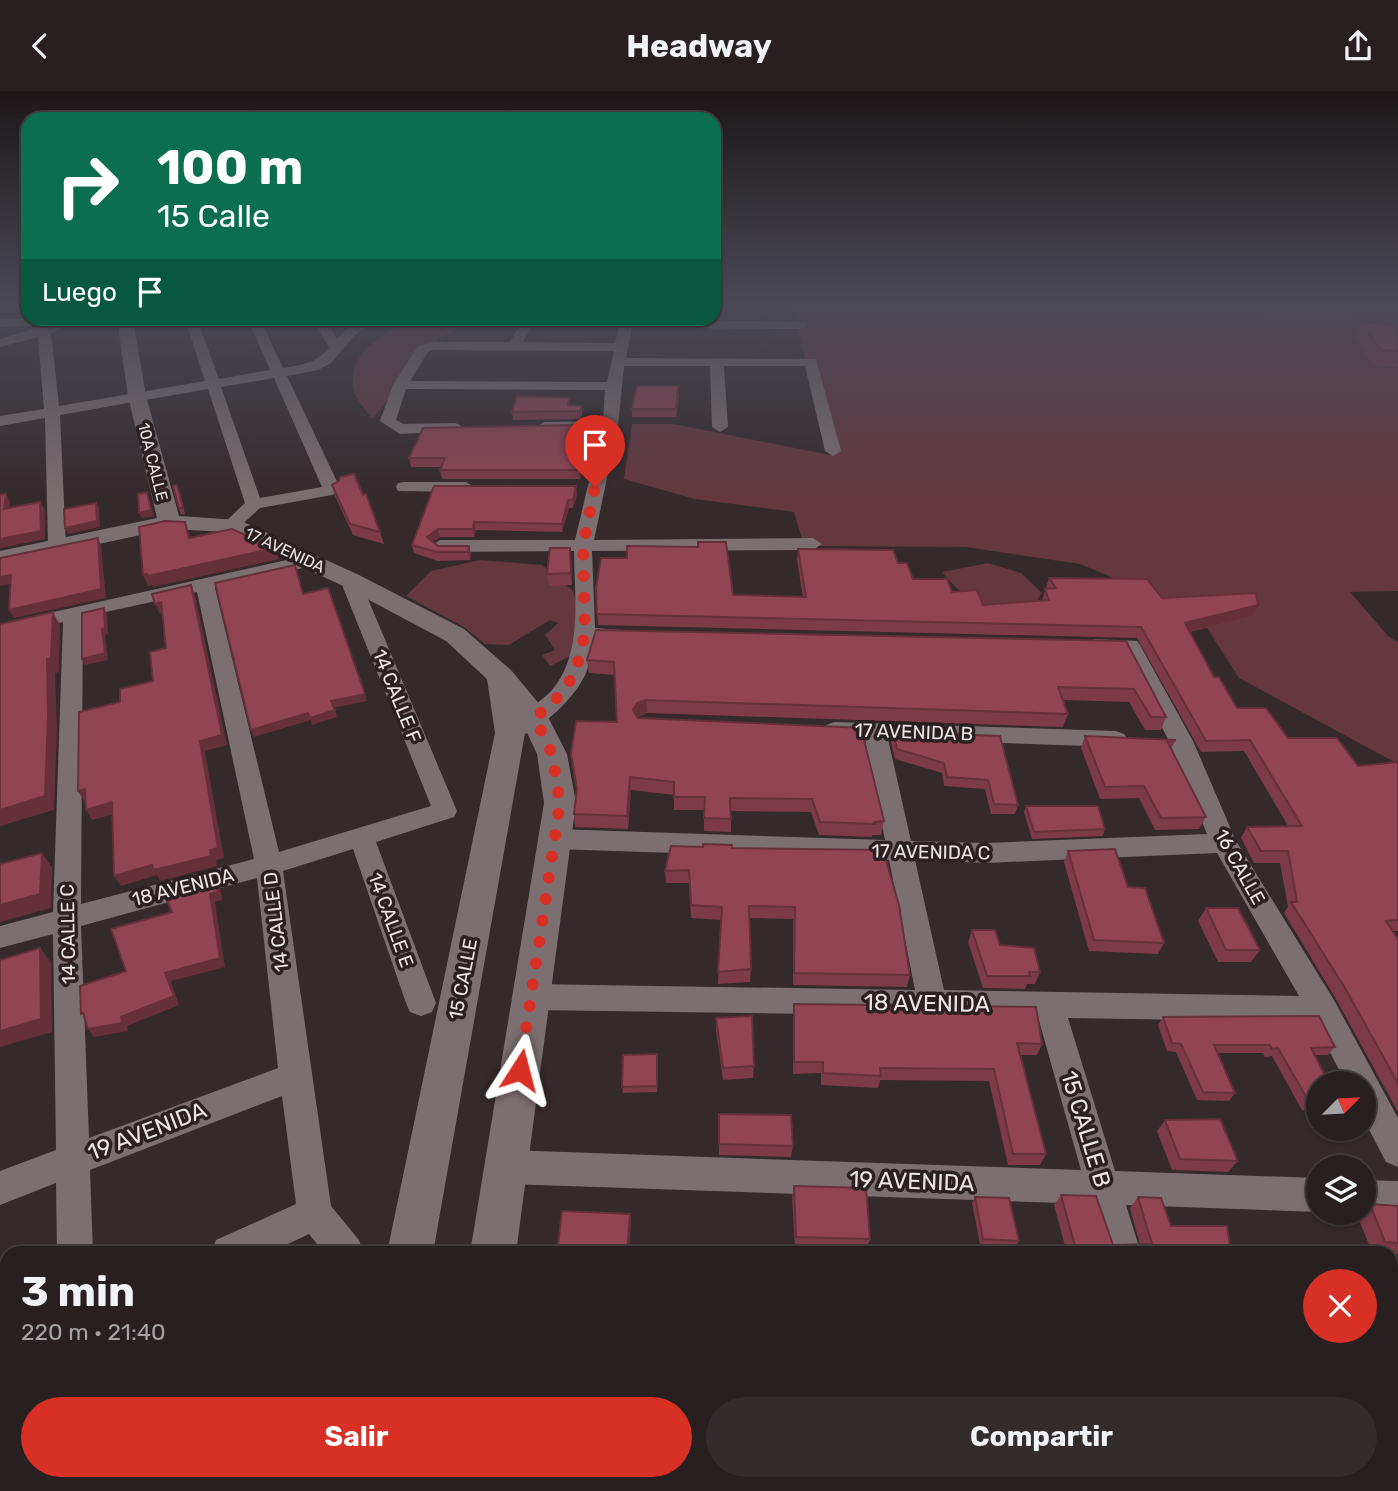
<!DOCTYPE html>
<html lang="es">
<head>
<meta charset="utf-8">
<style>
  :root { --surface:#271f20; --page:#332c2d; --text:#f1f3f6; --muted:#a4a2a5; --line:#433d3e; --accent:#d93025 }
  body { margin:0; font-family:Rubik,sans-serif; background:var(--page); color:var(--text); height:100vh; display:flex; flex-direction:column; font-size:26px; white-space:nowrap }
  * { box-sizing:border-box; margin:0 }
  p { font-size:23px; color:var(--muted) }
  .icon { flex:none; width:38px; height:38px; fill:none; stroke:currentColor; stroke-width:2; stroke-linecap:round; stroke-linejoin:round }
  .map { position:relative; flex:1; overflow:hidden }
  .sheet { position:absolute; left:0px; top:1155px; width:1398px; height:245px; display:flex; flex-direction:column; background:var(--surface); border-radius:21px 21px 0 0; box-shadow:0 2px 5px #0004,0 0 0 2px var(--line) }
  .sheet>* { flex:none }
  .top-card { position:absolute; left:21px; top:21px; width:700px; height:214px; border-radius:21px; box-shadow:0 2px 5px #0004,0 0 0 2px var(--line); background:#0b6e4f; color:#fff; overflow:hidden }
  .needle { width:46px; rotate:66deg }
  .fabs { position:absolute; left:1306px; top:980px; display:grid; gap:14px }
  .fabs a { display:grid; place-items:center; width:70px; height:70px; border-radius:50%; background:var(--surface); box-shadow:0 2px 5px #0004,0 0 0 2px var(--line); font-size:35px }
  .pin { position:absolute; display:grid; place-items:center; width:60px; height:60px; color:#fff; margin:-72px -30px; border-radius:50% 50% 50% 0; rotate:-45deg; box-shadow:0 0 7px #0007 }
  .pin .icon { rotate:45deg }
  .me { position:absolute; width:77px; margin:-38px; rotate:9deg; stroke-linejoin:round; filter:drop-shadow(0 0 5px #0008) }
  .turn { display:flex; align-items:center; gap:24px; height:147px; padding:0 21px; font-size:32px }
  .turn .icon { width:91px; height:91px; stroke-width:2.5 }
  .turn b { display:block; font-size:49px; line-height:60px }
  .then { display:flex; align-items:center; height:66px; padding:0 21px; background:#0003; gap:14px; font-size:26px }
  .round { display:grid; place-items:center; flex:none; width:74px; height:74px; border-radius:37px; background:var(--page) }
  .summary { display:flex; align-items:center; justify-content:space-between; height:119px; padding:0 21px }
  h1 { font-size:42px; font-weight:700; line-height:52px }
  .button { display:flex; gap:14px; margin-top:auto; padding:14px 21px }
  .button a { flex:1; height:80px; border-radius:42px; background:var(--accent); color:#fff; font-size:28px; font-weight:700; line-height:80px; text-align:center }
  .button a+a { background:var(--page); color:var(--text) }
  header { display:flex; justify-content:space-between; align-items:center; height:91px; padding:0 21px; background:var(--surface); font-size:32px; font-weight:700 }
  .map>svg:first-child { display:block }
  .green { fill:#65373f }
  .lines { fill:none; stroke-linecap:round; stroke-linejoin:round }
  .minor { fill:#7c6f71; fill-rule:evenodd }
  .tertiary { fill:#7c6f71; fill-rule:evenodd }
  .wall { fill:#7d3a48 }
  .shaded-wall { fill:#66303b }
  .building { fill:#914454; stroke:#66303b; stroke-width:2 }
  .route { stroke:#d93025; stroke-width:12; stroke-dasharray:0 21.6 }
  .labels { text-anchor:middle; dominant-baseline:central; stroke-width:7; stroke-linejoin:round; paint-order:stroke }
  .far-street-label { font-size:16px; fill:#ece5e6; stroke:#2a1f21 }
  .street-label { font-size:19px; fill:#ece5e6; stroke:#2a1f21 }
  .near-street-label { font-size:23px; fill:#ece5e6; stroke:#2a1f21 }
</style>
</head>
<body>
<header><svg class="icon" aria-label="back" viewBox="0 0 24 24"><path d="M15 5l-7 7 7 7"/></svg>Headway<svg class="icon" aria-label="share" viewBox="0 0 24 24"><path d="M12 15V3M7 8l5-5 5 5M5 13v7h14v-7"/></svg></header>
<div class="map">
<svg width="1398" height="1400" viewBox="0 0 1398 1400">
  <rect width="100%" height="100%" fill="#34292b"/>
  <path class="green" d="M792,216H1398V500L1350,501L1388,545L1398,551V673L1239,587L1207,537L1148,501L1080,473L966,456L804,455L794,421L695,408L624,388L632,333H673L830,364Z
    M423,228H480L438,248L372,328C367,320 356,309 354,300C344,261 391,235 423,228Z
    M480,469L542,474L573,500L580,523L575,563L550,575L542,564L555,559L545,544L558,532L550,529L509,554L485,553L464,536L406,505L431,480Z
    M988,472L1021,482L1042,502L1030,520C987,521 970,514 942,481Z
    M155,1393H329L330,1400H140Z"/>
  <g class="lines">
    <path class="minor" d="M0,228H42L47,231L46,233L58,228H82L51,242L59,315L205,290L185,228H197L219,288L270,279L248,228H260L283,277C302,274 316,272 329,257L313,228H325L337,248C349,234 362,228 380,228L355,244L331,272L318,279L287,285L341,399L332,404L260,417L237,438H225L222,434L245,412L208,298L60,324L66,455L57,461L50,459L48,455L45,327L0,335V325L44,318L38,246L0,256V248L45,234L0,236ZM274,287L322,396L260,407L221,296Z
      M523,228H535L523,251L615,252L621,228L805,231V237L800,238L632,237L626,267L816,268L841,360L833,365L825,360L805,275H724L728,336L720,341L712,336L710,275H624L618,335L594,449L813,447L822,453L813,459L592,460L595,537L635,540L638,544L635,548L594,549C591,560 590,572 586,582C576,606 541,639 517,646L509,643L506,638C513,626 539,613 551,600C584,563 574,506 574,460L440,461L431,455L440,449H575L601,340L544,341L536,336L544,331L603,330L605,299L406,298L396,329L403,333L455,332L460,334L463,337L460,340L400,343L380,330L393,294L418,255L434,251H510ZM434,259L614,260L607,291L410,290L428,261Z
      M404,391H466L474,396L466,401L398,400L396,396L398,392Z
      M309,464L318,470L316,474L215,497L279,761L431,715L340,489L350,483L360,489L457,720L454,726L376,751L436,912L432,921L421,925L410,921L406,912L353,758L283,780L331,1115L359,1149L364,1162H324L309,1143L269,1162H211L216,1149L296,1113L282,1005L90,1079L93,1162H57L56,1092L0,1114V1080L56,1059L53,843L0,857V835L53,821L63,531L0,545V533ZM197,501L254,768L81,813L83,526ZM257,787L278,977L89,1047L81,835Z
      M1095,548L1137,550L1140,554L1193,650L1236,750L1334,909L1398,1027V1076L1386,1071L1363,1027V992H1346L1314,931L1068,927L1115,1080L1318,1087V1121L1126,1114L1141,1162H1105L1091,1113L506,1093L494,1088L489,1076L494,1064L506,1059L1081,1079L1038,926L531,919L521,915L516,906L521,897L531,893L915,899L889,769L555,758L546,755L542,748L546,741L555,738L885,749L865,648L826,644L823,639L826,634L834,631L1116,640L1124,643L1128,648L1124,653L1116,656L888,648L911,750L986,752L1207,743L1169,650L1123,560L1088,558L1085,554L1088,550ZM1217,762L1299,905L944,899L915,769L986,772Z
      M1363,1089L1398,1090V1124L1359,1122H1363Z
      M7,1234V1272L0,1275V1237Z
      M1391,1359H1398V1400H1389L1376,1393H1391Z
      M100,1393H142V1400H100Z"/>
    <path class="tertiary" d="M117,228H133L146,305L179,425L239,429L359,484L464,538L511,579L545,620L567,663L576,712L516,1162H470L544,712L537,663L523,633L525,642L433,1162H387L495,642L487,588L446,550L341,494L227,441L169,438L0,474V460L157,427L128,305Z
      M342,1393H396L394,1400H340Z
      M431,1393H485L484,1400H430Z"/>
  </g>
  <path class="wall" d="M1195,216H1350L1346,226L1272,229L1261,220Z
    M1361,231L1398,234V276L1373,274L1355,246Z
    M679,303L676,326H632V318Z
    M570,314L582,315V323L581,328L513,329L512,321Z
    M576,334L577,343L575,351L587,360L580,388H442L440,379L441,376H411L409,367Z
    M332,394L380,441L384,453L353,444L335,405Z
    M434,395L577,404L573,417H569L562,441L476,439L474,446H440L433,451L438,455H469L471,463L470,469L438,470L414,462L412,454Z
    M179,400L185,423H181L179,417Z
    M570,457L572,494L549,495L547,483Z
    M798,458L898,472L913,488L952,501L983,514L1042,510L1049,487L1162,507L1252,525L1190,541L1214,586L1237,617L1288,647L1358,675L1398,671V840H1393L1398,848V1021L1336,908L1284,822L1288,816L1280,772H1254L1241,747L1247,736L1288,735L1244,660L1201,661L1137,547L598,534L597,523L627,467L733,504L803,506L797,469Z
    M1126,550L1166,626L1161,639H1145L1129,611L1063,609L1068,623L1063,636L647,622L637,626L638,627L867,646L865,653L884,730L881,744H872V746L819,744L811,721L731,720V741L704,740V719H674V704L631,699L628,738L575,736L574,723L577,701L571,663L617,631L615,584L589,582L587,569Z
    M893,641L1000,645L1018,714L1015,723H991L985,698L944,695L942,682L895,668L891,651Z
    M1085,645L1176,649L1171,658L1206,726L1199,738L1155,739L1139,707L1100,708L1081,657Z
    M1026,715L1105,738L1103,745L1032,748L1024,721Z
    M732,757L910,884L907,896L793,894V828L749,827L751,878L750,891L718,893L721,829L691,827L689,792H666L665,780Z
    M1068,760L1128,796L1164,852L1158,863L1089,860L1064,771Z
    M1206,817L1260,859L1251,871H1218L1198,830Z
    M972,839L1000,854L1040,881L1035,893H1027L1025,898L983,897L968,851Z
    M794,913L1042,953L1037,964H1021L1046,1063L1040,1074H1008L989,990L880,989L878,997L821,994V982L793,983V925Z
    M1163,926L1335,956L1328,964H1315L1318,992V1019H1302L1272,965L1265,966L1263,962H1218L1235,1002L1229,1010L1197,1009L1176,961L1167,960L1158,934Z
    M716,927L754,975L753,987L723,989L716,939Z
    M657,963V1001L623,1002L622,996Z
    M719,1023L793,1055L791,1066L719,1064Z
    M1165,1029L1238,1070L1228,1081L1172,1079L1157,1040Z
    M794,1095L870,1148L867,1158L795,1156L792,1105Z
    M1363,1099L1373,1109L1363,1117Z
    M1061,1104L1113,1154H1140L1130,1117L1138,1106L1171,1135L1231,1162H1067L1054,1114Z
    M975,1106L1019,1150L1016,1155L980,1153L972,1112Z
    M1370,1113L1398,1115V1163L1372,1161L1357,1124L1360,1122H1363V1119Z
    M1391,1170L1398,1185V1296H1391Z"/>
  <path class="shaded-wall" d="M576,334L577,343L572,360V350Z
    M586,351L587,360L580,388L579,379Z
    M576,395L577,404L573,417V409Z
    M147,401L154,425L142,427L139,422Z
    M6,403L10,411L8,426L4,418Z
    M568,409L569,417L562,441V433Z
    M40,411L45,419V448L0,457V448Z
    M96,412L99,417L100,436L68,443L65,437Z
    M474,431L476,439L474,446L473,438Z
    M438,438L440,446L429,454L427,446Z
    M98,447L101,455L106,507L14,527L9,519Z
    M469,455L471,463L470,469L468,461Z
    M275,457L279,468L153,496L152,494L148,495L143,484Z
    M11,484L15,492L0,495V486Z
    M191,494L195,504L227,654L205,660L224,767L216,769L217,775L160,790L157,784L121,795L114,785L200,650Z
    M161,511L165,521L159,522L155,513Z
    M1258,514L1252,525L1180,543L1185,532Z
    M104,517L107,523L108,543L105,544L108,569L85,574L82,568Z
    M53,521L60,534L59,581L55,582L57,638L54,719L0,735V719L47,568Z
    M365,603L367,610L333,617L331,610Z
    M646,609L647,622L638,626L634,632L633,619L637,612Z
    M335,619L337,626L312,634L310,627Z
    M308,622L311,629L254,646L251,639Z
    M630,686L631,699L628,738L627,725Z
    M85,698L92,708L84,710L78,700Z
    M112,711L118,722L92,729L86,719Z
    M42,762L52,776L51,817L0,831V814Z
    M216,791L221,800L222,809L215,811L225,876L171,890L179,914L127,935L128,940L94,946L88,938L121,926L165,882Z
    M40,857L51,871L52,941L0,956V940Z
    M630,1123L631,1133L629,1162H627Z
    M0,1300L7,1304V1393H12V1400H0Z"/>
  <path class="building" d="M1361,231L1398,234V260L1381,259Z
    M637,295H678L676,318H632Z
    M517,305L569,307L568,314L582,315L580,320L512,321Z
    M576,334L572,350L586,351L579,379H440L445,367H409L423,337Z
    M354,383L363,404L366,403L380,441L350,433L332,394L339,390L340,386Z
    M177,394L183,417H179L173,395Z
    M434,395H576L573,409H568L562,433L474,431L473,438H438L427,446L438,455H469L468,461H437L412,454Z
    M147,401L151,419L139,422L138,403Z
    M6,403L4,418L40,411L41,440L0,448V404Z
    M96,412L97,430L65,437L64,418Z
    M165,430L185,431L189,447L232,438L275,457L148,485L147,483L143,484L139,436Z
    M98,447L101,498L9,519L11,484L0,486V467Z
    M698,451H726L733,504L806,506L798,458L893,459L898,472H907L913,488H947L952,501L977,499L983,514L1049,509L1045,498L1056,497L1049,487L1147,488L1162,507L1256,502L1258,514L1185,532L1214,586H1219L1237,617H1266L1288,647H1337L1358,675L1398,671V829L1386,830L1398,848V992L1345,897L1291,811H1297L1288,760H1261L1247,736L1302,735L1250,649L1206,650L1141,536L597,523L596,497L601,467H627V455L698,456Z
    M550,457H570L571,482L547,483Z
    M295,474L303,503L328,497L365,603L331,610L335,619L310,627L308,622L251,639L215,492Z
    M191,494L222,644L200,650L218,757L210,759L211,765L154,779L152,774L114,785L112,711L86,719L85,698L78,700L79,621L120,611V598L153,590L150,561L166,557L161,511L155,513L152,503Z
    M104,517L105,537L102,538L105,562L82,568V522Z
    M53,521L51,567L47,568L48,625L45,705L0,719V533Z
    M596,539L1126,550L1166,626H1151L1134,598L1058,596L1068,623L646,609L637,612L633,619L638,627L865,637L867,646L863,645L884,730L874,731L875,733L820,731L812,708L730,707L731,728L704,727L705,706H674V691L630,686L627,725L574,723L577,698L571,663L576,630L617,631L614,571L587,569Z
    M893,641L1000,645L1018,714L994,713L988,689L947,686L944,672L897,658Z
    M1085,645L1176,649L1167,650L1206,726L1161,727L1144,695L1105,696Z
    M1026,715H1098L1105,738L1034,741Z
    M703,753L732,754V757L883,759L899,814L910,884L794,882L795,816L749,815L751,878L718,881L722,816L691,814L689,779L665,780L671,755L703,756Z
    M1115,758L1128,796L1145,797L1164,852L1094,849L1068,760Z
    M42,762L40,803L0,814V773Z
    M216,791L218,801L210,803L220,867L165,882L174,905L121,926L122,932L88,938L83,922L81,923L80,895L126,880L111,838L172,821L165,805Z
    M1206,817H1238L1260,859H1226Z
    M972,839H995L1000,854L1034,857L1040,881H1029L1030,885H987Z
    M40,857L41,928L0,940V869Z
    M794,913L1036,916L1042,953L1017,952L1046,1063H1013L994,978L880,977L881,985L823,982V971H794Z
    M752,925L754,975L723,977L716,927Z
    M1319,925L1335,956L1311,957L1329,992H1318V1011H1309L1278,957L1272,958L1270,954H1214L1235,1002L1203,1001L1181,953L1172,952L1163,926Z
    M657,963V995L622,996L623,964Z
    M719,1023L791,1024L793,1055L719,1053Z
    M1220,1028L1238,1070L1180,1068L1165,1029Z
    M794,1095L866,1097L870,1148L796,1146Z
    M1364,1099H1373V1109L1369,1111Z
    M1061,1104L1096,1105L1113,1154L1152,1153L1138,1106L1161,1107L1171,1135H1227L1231,1162H1077Z
    M975,1106L1009,1107L1019,1150L983,1148Z
    M1370,1113L1398,1115V1152L1385,1151Z
    M562,1120L630,1123L627,1162H557Z
    M956,1159L997,1162H956Z
    M1391,1170L1398,1185V1287L1391,1286Z
    M483,1393H586V1400H471V1397H482Z"/>
  <linearGradient id="sky" x2="0" y2="1"><stop stop-color="#1d1718"/><stop offset="0.52" stop-color="#4a4955"/><stop offset="1" stop-color="#4a4955" stop-opacity="0"/></linearGradient>
  <rect width="1398" height="412" fill="url(#sky)"/>
  <g class="lines">
    <path class="route" d="M520,979L560,712L552,663L535,627L558,606L575,583L585,543L583,455L595,396"/>
  </g>
  <g class="labels">
    <g class="far-street-label">
      <text transform="translate(153 371) rotate(76)">10A CALLE</text>
      <text transform="translate(285 459) rotate(25)">17 AVENIDA</text>
    </g>
    <g class="street-label">
      <text transform="translate(397 605) rotate(68)">14 CALLE F</text>
      <text transform="translate(914 641) rotate(2)">17 AVENIDA B</text>
      <text transform="translate(931 761) rotate(1)">17 AVENIDA C</text>
      <text transform="translate(1240 776) rotate(61)">16 CALLE</text>
      <text transform="translate(183 796) rotate(-14)">18 AVENIDA</text>
      <text transform="translate(391 829) rotate(70)">14 CALLE E</text>
      <text transform="translate(276 831) rotate(-97)">14 CALLE D</text>
      <text transform="translate(68 843) rotate(-91)">14 CALLE C</text>
      <text transform="translate(463 888) rotate(-79)">15 CALLE</text>
    </g>
    <g class="near-street-label">
      <text transform="translate(927 912) rotate(1)">18 AVENIDA</text>
      <text transform="translate(1086 1038) rotate(73)">15 CALLE B</text>
      <text transform="translate(147 1040) rotate(-21)">19 AVENIDA</text>
      <text transform="translate(912 1090) rotate(2)">19 AVENIDA</text>
    </g>
  </g>
</svg>
<div class="fabs">
<a><svg class="needle" viewBox="-14 -14 28 28"><path d="M0-13l5 13h-10z" fill="#e53935"/><path d="M0 13l5-13h-10z" fill="#a4a2a5"/></svg></a>
<a><svg class="icon" aria-label="layers" viewBox="0 0 24 24"><path d="M12 4l9 5-9 5-9-5zM3 14l9 5 9-5"/></svg></a>
</div>
<div class="pin" style="left:595px;top:396px;background:#d93025"><svg class="icon" aria-label="arrive" viewBox="0 0 24 24"><path d="M6 21V4h12l-3 4 3 4H6"/></svg></div>
<svg class="me" style="left:520px;top:979px" viewBox="-20 -20 40 40"><path d="M0-17L14 15 0 8-14 15z" fill="#d93025" stroke="#fff" stroke-width="4"/></svg>
<div class="top-card">
<div class="turn"><svg class="icon" aria-label="right" viewBox="0 0 24 24"><path d="M7 20v-9h11M14 6l5 5-5 5"/></svg><div><b>100 m</b>15 Calle</div></div>
<div class="then">Luego<svg class="icon" aria-label="arrive" viewBox="0 0 24 24"><path d="M6 21V4h12l-3 4 3 4H6"/></svg></div>
</div>
<section class="sheet">
<div class="summary"><div><h1>3 min</h1><p>220 m · 21:40</p></div><a class="round" style="background:#d93025;color:#fff"><svg class="icon" aria-label="close" viewBox="0 0 24 24"><path d="M6 6l12 12M18 6L6 18"/></svg></a></div>
<div class="button"><a>Salir</a><a>Compartir</a></div>
</section>
</div>
</body>
</html>
